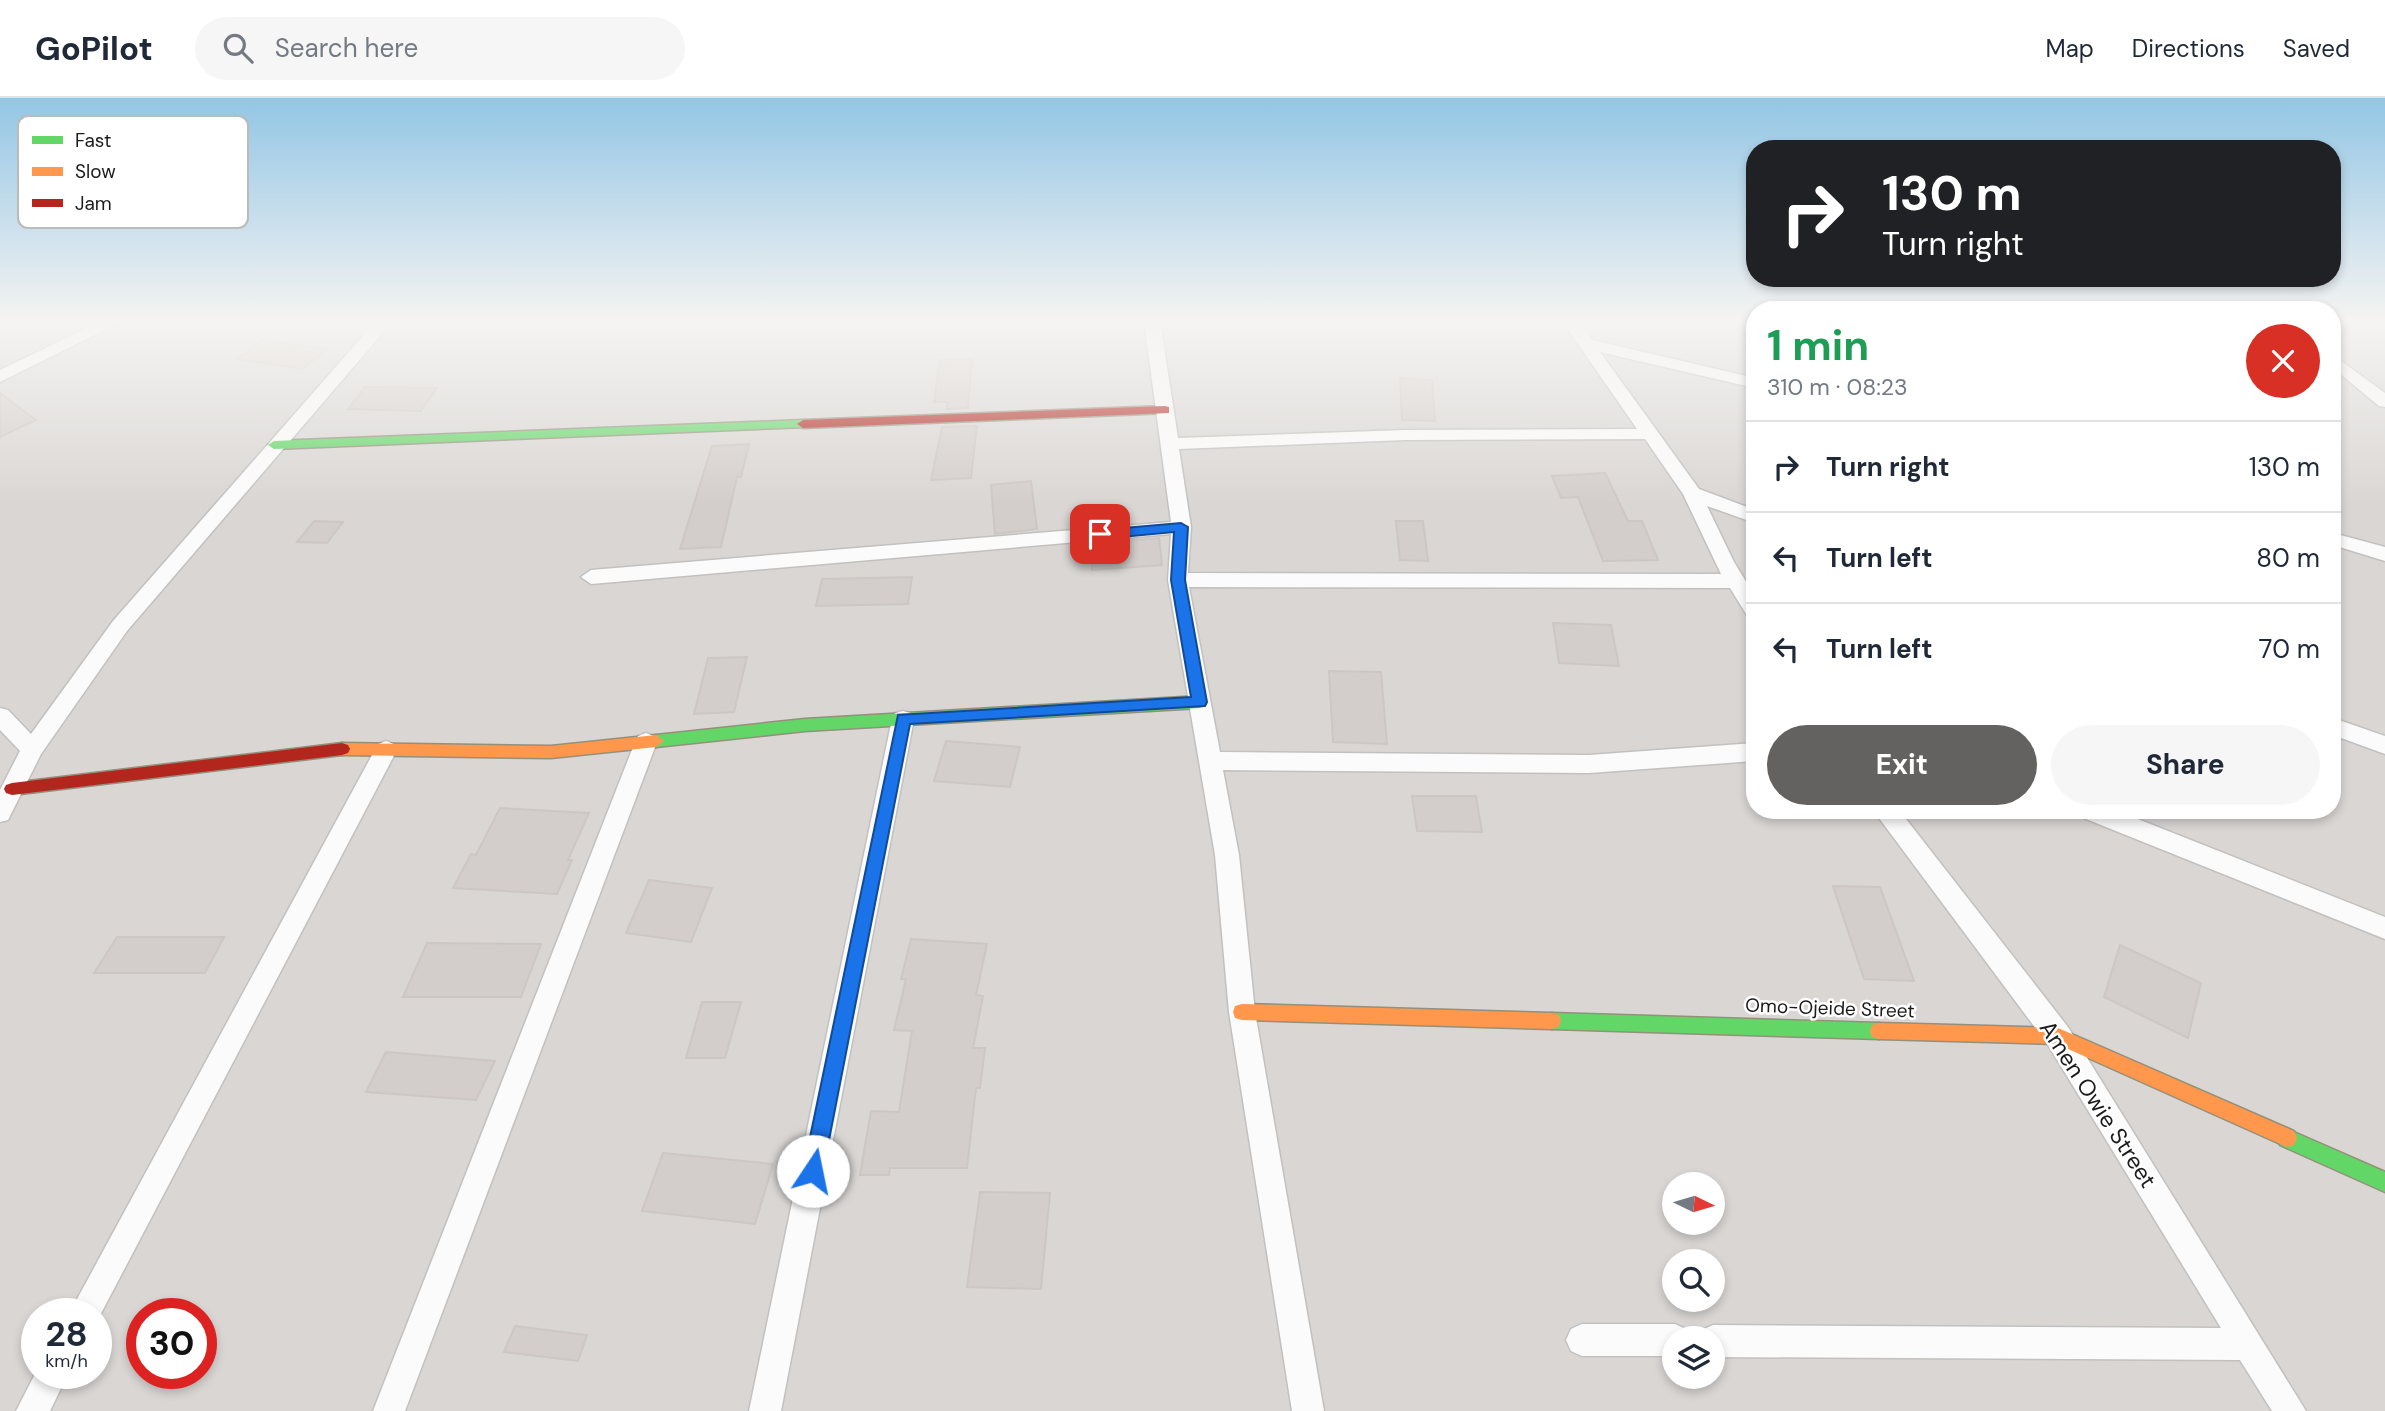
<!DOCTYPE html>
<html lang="en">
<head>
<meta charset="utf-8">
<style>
  :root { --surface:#fff; --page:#f6f6f7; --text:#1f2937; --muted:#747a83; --line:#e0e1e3; --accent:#636261 }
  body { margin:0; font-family:"DM Sans",sans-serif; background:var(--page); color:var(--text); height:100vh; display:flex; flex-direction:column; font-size:26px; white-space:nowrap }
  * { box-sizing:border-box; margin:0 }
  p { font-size:23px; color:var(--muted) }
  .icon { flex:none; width:38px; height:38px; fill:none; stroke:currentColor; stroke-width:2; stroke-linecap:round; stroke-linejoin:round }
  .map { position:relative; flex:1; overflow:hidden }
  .sheet { position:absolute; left:1746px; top:203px; width:595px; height:518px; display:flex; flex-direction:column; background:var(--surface); border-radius:28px; box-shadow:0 4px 10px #0003 }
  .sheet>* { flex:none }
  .top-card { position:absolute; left:1746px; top:42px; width:595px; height:147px; border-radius:28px; box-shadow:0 4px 10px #0003; background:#202124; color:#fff; overflow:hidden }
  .needle { width:46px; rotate:95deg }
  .tools { position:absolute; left:1662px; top:1074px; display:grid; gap:14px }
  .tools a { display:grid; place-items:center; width:63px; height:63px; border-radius:50%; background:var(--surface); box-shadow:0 4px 10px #0003; font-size:35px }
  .speed { position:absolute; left:21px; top:1200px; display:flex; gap:14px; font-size:35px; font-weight:700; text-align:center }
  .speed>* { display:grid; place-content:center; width:91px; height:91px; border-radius:50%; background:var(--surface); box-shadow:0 4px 10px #0003; line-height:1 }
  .speed small { font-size:18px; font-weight:400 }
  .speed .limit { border:10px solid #d22; background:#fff; color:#111 }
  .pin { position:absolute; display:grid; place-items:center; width:60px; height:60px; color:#fff; margin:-30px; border-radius:14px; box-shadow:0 4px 10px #0006 }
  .me { position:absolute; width:77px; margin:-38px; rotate:11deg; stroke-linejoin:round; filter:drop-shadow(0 0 5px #0008) }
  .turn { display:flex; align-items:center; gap:24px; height:147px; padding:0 21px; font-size:32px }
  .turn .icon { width:91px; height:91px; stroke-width:2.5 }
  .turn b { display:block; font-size:49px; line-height:60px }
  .round { display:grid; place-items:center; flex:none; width:74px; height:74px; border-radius:37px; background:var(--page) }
  .overview { display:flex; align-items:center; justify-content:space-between; height:119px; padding:0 21px }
  h1 { font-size:42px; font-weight:700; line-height:52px; color:#1e9e55 }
  .button { display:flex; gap:14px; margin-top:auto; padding:14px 21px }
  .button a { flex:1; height:80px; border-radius:42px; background:var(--accent); color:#fff; font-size:28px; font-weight:700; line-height:80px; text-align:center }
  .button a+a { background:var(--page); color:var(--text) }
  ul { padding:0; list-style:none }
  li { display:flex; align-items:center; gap:21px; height:91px; padding:0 21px; border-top:2px solid var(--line) }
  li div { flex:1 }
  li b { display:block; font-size:26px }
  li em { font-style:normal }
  header { display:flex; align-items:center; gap:42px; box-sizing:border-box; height:98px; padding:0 35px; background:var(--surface); border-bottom:2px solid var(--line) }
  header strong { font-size:33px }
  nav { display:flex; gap:38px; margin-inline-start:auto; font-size:24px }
  .search { width:490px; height:63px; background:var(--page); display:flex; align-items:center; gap:18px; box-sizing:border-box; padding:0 24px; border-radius:38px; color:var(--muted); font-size:26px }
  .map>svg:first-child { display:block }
  .residential { fill:#d9d6d4; fill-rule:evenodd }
  .building { fill:#d3cecb; stroke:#cdc7c4; stroke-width:2 }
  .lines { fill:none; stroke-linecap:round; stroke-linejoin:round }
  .street-casing { stroke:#c2c1bf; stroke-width:3 }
  .fast-casing { stroke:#94907b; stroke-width:3 }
  .slow-casing { stroke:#94907b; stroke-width:3 }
  .jam-casing { stroke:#94907b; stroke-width:3 }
  .street { fill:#fcfbfb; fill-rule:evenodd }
  .fast { fill:#63d668; fill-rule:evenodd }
  .slow { fill:#ff974d; fill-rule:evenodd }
  .jam { fill:#b3261e; fill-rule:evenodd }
  .route { fill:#1a73e8; stroke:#114b97; stroke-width:2 }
  .labels { text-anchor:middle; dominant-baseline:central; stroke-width:5; stroke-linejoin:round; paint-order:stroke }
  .street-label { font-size:19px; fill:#1b1b1b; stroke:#fff }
  .near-street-label { font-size:23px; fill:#1b1b1b; stroke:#fff }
  .key { fill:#fff; stroke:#bbb; stroke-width:2 }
  .key-label { font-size:19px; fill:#1b1b1b }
</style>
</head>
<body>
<header>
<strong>GoPilot</strong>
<div class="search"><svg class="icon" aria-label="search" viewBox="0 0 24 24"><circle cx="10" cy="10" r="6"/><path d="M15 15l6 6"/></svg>Search here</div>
<nav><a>Map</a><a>Directions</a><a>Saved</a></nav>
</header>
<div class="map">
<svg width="2385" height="1313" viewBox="0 0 2385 1313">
  <rect width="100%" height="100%" fill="#eae6e2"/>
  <path class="residential" d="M0,223H1755V712H2333V223H2385V1313H0ZM1675,1087H1713V1125H1675ZM1675,1164H1713V1202H1675ZM37,1216H96V1276H37ZM142,1216H201V1276H142ZM1675,1241H1713V1279H1675Z"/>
  <path class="building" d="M262,242L327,251L303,271L237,261Z
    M972,261L968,310L946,311L948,304H934L940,262Z
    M1400,280L1432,282L1435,323L1402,322Z
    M365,289L437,290L421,313L348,311Z
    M0,295L36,322L0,339Z
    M977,328L971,380L931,382L942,329Z
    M749,346L741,379H737L721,449L680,451L712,348Z
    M1605,375L1628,423H1642L1658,462L1603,463L1578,399L1561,400L1552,378Z
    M1031,383L1037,431L995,436L991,387Z
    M314,423L343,424L327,445L297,444Z
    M1396,423H1423L1428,463L1400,462Z
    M1159,440L1162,467L1092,472L1091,446Z
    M912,479L908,506L816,508L822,481Z
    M1553,525L1611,527L1619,568L1559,565Z
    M747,559L734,614L694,616L708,560Z
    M1329,573L1381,574L1387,646L1333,644Z
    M946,643L1020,649L1010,689L934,683Z
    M1412,698H1476L1482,734L1417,733Z
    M500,710L589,715L568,762H572L557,796L453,790L471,756L476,757Z
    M649,782L712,790L691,844L626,835Z
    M1833,788L1880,789L1914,883L1864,881Z
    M117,839H224L205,875H94Z
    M911,841L987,846L976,897L983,898L973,950H985L980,990H976L967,1070H890L889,1077H860L871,1013L899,1014L912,933L894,932L906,881H901Z
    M427,845L541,846L521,899H403Z
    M2120,847L2201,885L2188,940L2104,899Z
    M702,904H741L725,960H686Z
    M386,954L495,963L476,1002L366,994Z
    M663,1055L773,1066L755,1126L642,1113Z
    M980,1094L1050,1095L1041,1191L967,1189Z
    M515,1228L587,1237L578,1263L504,1254Z"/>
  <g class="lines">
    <defs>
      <path id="street" d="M102,223H123L0,284V272Z
        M376,223H393L127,533L41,656L8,722L0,724V692L20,653L0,632V610L8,612L31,636L113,523Z
        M1144,223H1160L1178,340L1405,332L1637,331L1562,223H1578L1592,242L1755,280V290L1600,254L1699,391L1755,412V425L1707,408L1734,464L1755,498V521L1748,519L1730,490L1189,489L1220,654L1589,657L1755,645V663L1589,675L1223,672L1239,757L1255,914L1324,1313H1292L1229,914L1215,757L1168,482L1171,436L591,486L581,479L591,472L1171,424ZM1645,341L1683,396L1721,476L1188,475L1191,429L1179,351L1405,342Z
        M2333,257L2385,295V309L2379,308L2333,270Z
        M2333,435L2385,449V463L2333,447Z
        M903,613L911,615L914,621L781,1313H749L892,621L895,615Z
        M2333,620L2385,638V656L2333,637Z
        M646,635L654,638L657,644L405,1313H373L635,644L638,638Z
        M386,643L394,646L397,652L96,1225V1216H69L378,646Z
        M1873,712H1899L2068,929L2306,1313H2272L2240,1262L1713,1259V1241H1698L1702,1232L1713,1227L2221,1230L2048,947Z
        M2077,712H2115L2385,819V841L2081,719Z
        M1582,1226H1675L1686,1231L1690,1241H1675V1258H1582L1571,1253L1566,1242L1571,1231Z
        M37,1272V1276H68L50,1313H16Z"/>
      <path id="fast" d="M803,322L809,326L807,329L274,351L268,347L274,343Z
        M1200,598L1208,604L1200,610L805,633L656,649L648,643L656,637L805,621Z
        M1552,915L1879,925L1886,927L1888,933L1886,939L1879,941L1552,931L1545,929L1543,923L1545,917Z
        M2287,1031L2385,1074V1094L2280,1047L2277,1040L2280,1033Z"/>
      <path id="slow" d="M656,637L664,643L656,649L551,660L342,657L336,655L334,651L336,647L342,645L551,648Z
        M1242,906L1552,915L1559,917L1561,923L1559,929L1552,931L1242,922L1235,920L1233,914L1235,908Z
        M1879,925L2058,930L2294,1033L2297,1040L2294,1047L2287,1049L2057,946L1879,941L1872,939L1870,933L1872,927Z"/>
      <path id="jam" d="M1165,308L1169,309V315L803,330L797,326L803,322Z
        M342,645L348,647L350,651L348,655L342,657L12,697L6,695L4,691L6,687L12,685Z"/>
    </defs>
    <use href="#street" class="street-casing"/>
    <use href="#fast" class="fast-casing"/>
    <use href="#slow" class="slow-casing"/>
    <use href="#jam" class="jam-casing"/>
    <use href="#street" class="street"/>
    <use href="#fast" class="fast"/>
    <use href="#slow" class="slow"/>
    <use href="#jam" class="jam"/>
  </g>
  <linearGradient id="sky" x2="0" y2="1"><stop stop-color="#93c6e5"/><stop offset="0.55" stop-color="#f6f4f2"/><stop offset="1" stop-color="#f6f4f2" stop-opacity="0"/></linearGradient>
  <rect width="2385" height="407" fill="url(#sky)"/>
  <path class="route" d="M1181,425L1188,429L1185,482L1207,604L1205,608L910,626L823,1073L820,1080L813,1083L806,1080L803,1073L898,617L1191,599L1171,482L1174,434L1100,441L1093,436L1100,432Z"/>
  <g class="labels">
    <g class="street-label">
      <text transform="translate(1830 910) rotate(2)">Omo-Ojeide Street</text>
    </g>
    <g class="near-street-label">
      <text transform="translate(2098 1006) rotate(57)">Amen Owie Street</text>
    </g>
  </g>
  <rect x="18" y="18" width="230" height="112" rx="10" class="key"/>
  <rect x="32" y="38" width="31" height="8" fill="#63d668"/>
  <rect x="32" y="69" width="31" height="9" fill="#ff974d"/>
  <rect x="32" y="101" width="31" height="8" fill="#b3261e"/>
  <g class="key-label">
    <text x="75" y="49">Fast</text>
    <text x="75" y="80">Slow</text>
    <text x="75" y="112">Jam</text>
  </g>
</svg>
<div class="tools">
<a><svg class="needle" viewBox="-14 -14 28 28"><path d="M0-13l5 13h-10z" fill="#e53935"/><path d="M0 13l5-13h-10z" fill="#747a83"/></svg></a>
<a><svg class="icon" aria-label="search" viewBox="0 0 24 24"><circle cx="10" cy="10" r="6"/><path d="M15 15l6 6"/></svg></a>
<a><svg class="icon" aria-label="layers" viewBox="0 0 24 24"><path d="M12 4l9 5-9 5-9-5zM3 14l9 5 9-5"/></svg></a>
</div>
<div class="speed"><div>28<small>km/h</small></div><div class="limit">30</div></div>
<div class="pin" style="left:1100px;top:436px;background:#d93025"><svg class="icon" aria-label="arrive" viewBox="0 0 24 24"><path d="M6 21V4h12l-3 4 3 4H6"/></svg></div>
<svg class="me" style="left:813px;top:1073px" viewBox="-20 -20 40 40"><circle r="19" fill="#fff"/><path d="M0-13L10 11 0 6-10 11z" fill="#1a73e8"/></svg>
<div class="top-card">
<div class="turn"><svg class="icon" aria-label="right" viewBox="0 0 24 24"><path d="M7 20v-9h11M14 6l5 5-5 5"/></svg><div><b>130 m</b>Turn right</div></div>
</div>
<section class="sheet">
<div class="overview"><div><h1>1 min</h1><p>310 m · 08:23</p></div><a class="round" style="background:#d93025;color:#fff"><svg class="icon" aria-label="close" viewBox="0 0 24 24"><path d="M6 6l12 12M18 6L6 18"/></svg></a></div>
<ul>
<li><svg class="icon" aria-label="right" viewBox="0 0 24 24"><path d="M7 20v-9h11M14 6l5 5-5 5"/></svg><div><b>Turn right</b></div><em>130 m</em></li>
<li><svg class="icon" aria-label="left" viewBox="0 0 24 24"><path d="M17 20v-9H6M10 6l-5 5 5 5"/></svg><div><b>Turn left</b></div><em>80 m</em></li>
<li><svg class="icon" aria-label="left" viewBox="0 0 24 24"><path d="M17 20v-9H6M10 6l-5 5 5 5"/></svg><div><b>Turn left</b></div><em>70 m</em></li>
</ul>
<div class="button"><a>Exit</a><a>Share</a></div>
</section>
</div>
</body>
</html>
